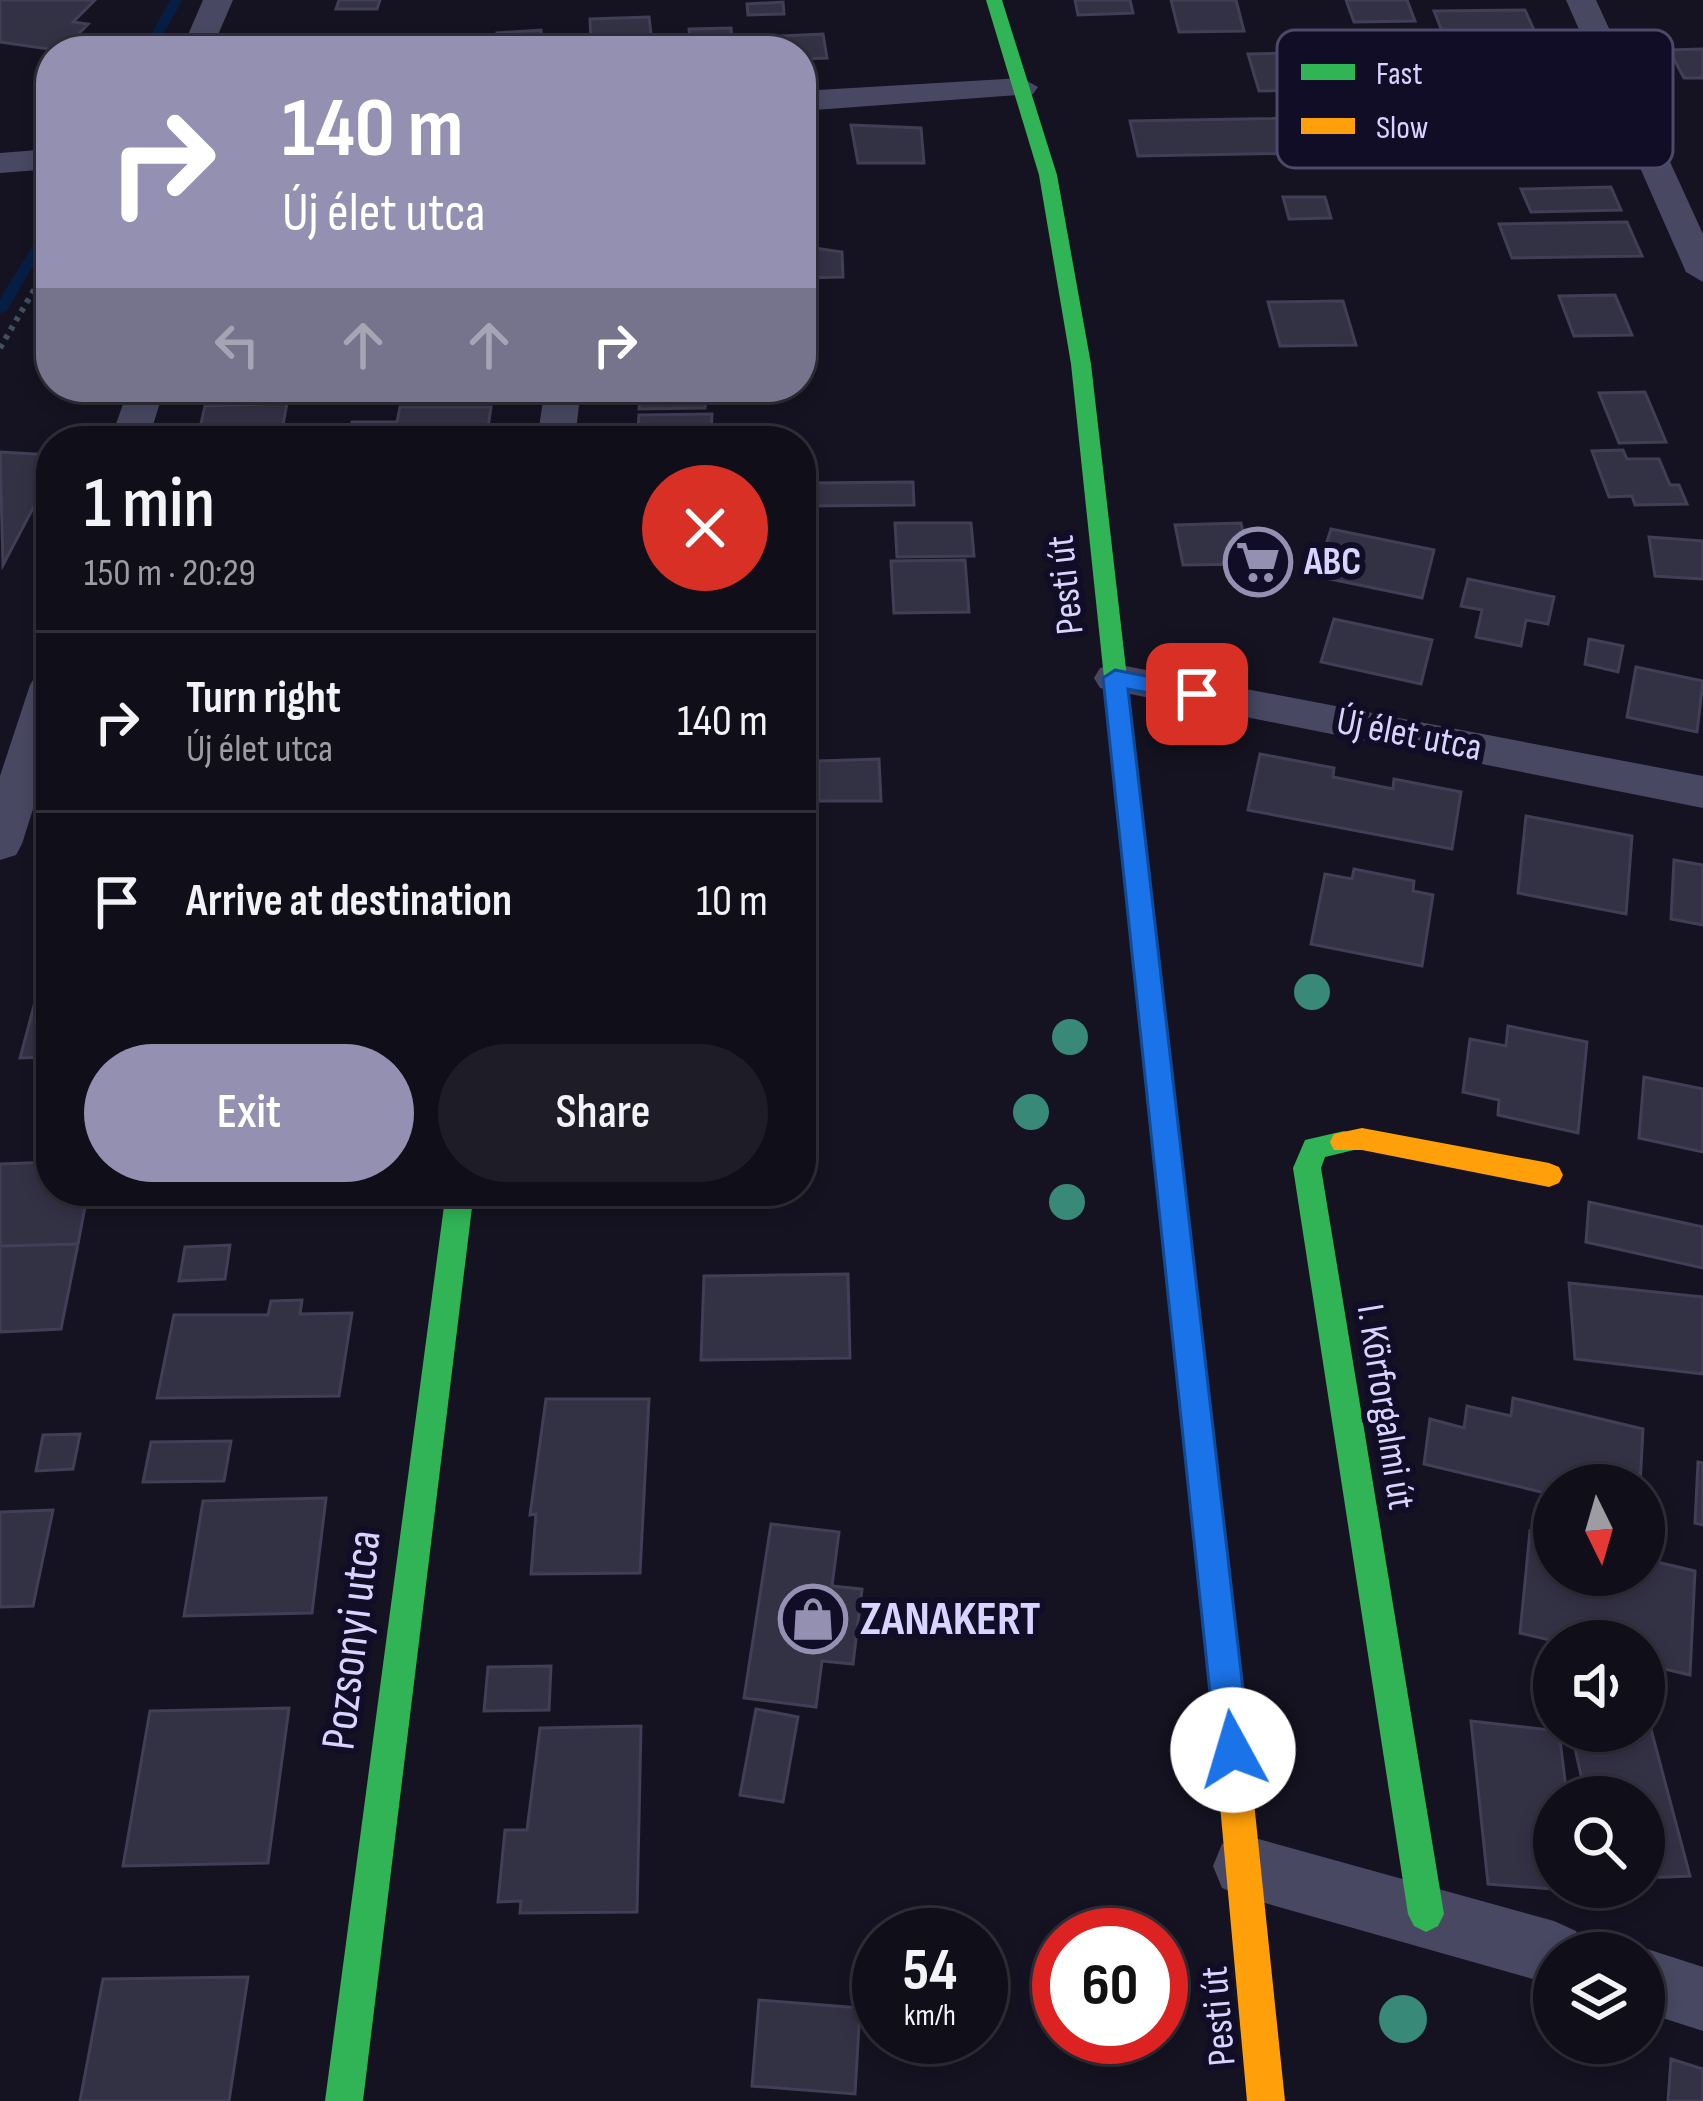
<!DOCTYPE html>
<html lang="en">
<head>
<meta charset="utf-8">
<style>
  :root { --surface:#100e19; --page:#1e1c26; --text:#f1f3f6; --muted:#9c9ca2; --line:#302e38; --accent:#9490b1 }
  body { margin:0; font-family:"Sofia Sans Condensed",sans-serif; background:var(--page); color:var(--text); height:100vh; display:flex; flex-direction:column; font-size:45px; white-space:nowrap }
  * { box-sizing:border-box; margin:0 }
  p { font-size:39px; color:var(--muted) }
  .icon { flex:none; width:66px; height:66px; fill:none; stroke:currentColor; stroke-width:2; stroke-linecap:round; stroke-linejoin:round }
  .map { position:relative; flex:1; overflow:hidden }
  .side { position:absolute; left:36px; top:426px; width:780px; height:780px; display:flex; flex-direction:column; background:var(--surface); border-radius:48px; box-shadow:0 6px 18px #0003,0 0 0 3px var(--line) }
  .side>* { flex:none }
  .top-card { position:absolute; left:36px; top:36px; width:780px; height:366px; border-radius:48px; box-shadow:0 6px 18px #0003,0 0 0 3px var(--line); background:#9490b1; color:#fff; overflow:hidden }
  .needle { width:78px; rotate:175deg }
  .buttons { position:absolute; left:1533px; top:1464px; display:grid; gap:24px }
  .buttons a { display:grid; place-items:center; width:132px; height:132px; border-radius:50%; background:var(--surface); box-shadow:0 6px 18px #0003,0 0 0 3px var(--line); font-size:60px }
  .speed { position:absolute; left:852px; top:1908px; display:flex; gap:24px; font-size:60px; font-weight:700; text-align:center }
  .speed>* { display:grid; place-content:center; width:156px; height:156px; border-radius:50%; background:var(--surface); box-shadow:0 6px 18px #0003,0 0 0 3px var(--line); line-height:1 }
  .speed small { font-size:30px; font-weight:400 }
  .speed .limit { border:18px solid #d22; background:#fff; color:#111 }
  .pin { position:absolute; display:grid; place-items:center; width:102px; height:102px; color:#fff; margin:-51px; border-radius:24px; box-shadow:0 6px 18px #0006 }
  .me { position:absolute; width:132px; margin:-66px; rotate:354deg; stroke-linejoin:round; filter:drop-shadow(0 0 9px #0008) }
  .turn { display:flex; align-items:center; gap:42px; height:252px; padding:0 48px; font-size:54px }
  .turn .icon { width:156px; height:156px; stroke-width:2.5 }
  .turn b { display:block; font-size:84px; line-height:102px }
  .lanes { display:flex; align-items:center; height:114px; padding:0 48px; background:#0003; justify-content:center; gap:60px; direction:ltr }
  .lanes .off { opacity:.35 }
  .round { display:grid; place-items:center; flex:none; width:126px; height:126px; border-radius:63px; background:var(--page) }
  .summary { display:flex; align-items:center; justify-content:space-between; height:204px; padding:0 48px }
  h1 { font-size:72px; font-weight:600; line-height:90px }
  .cta { display:flex; gap:24px; margin-top:auto; padding:24px 48px }
  .cta a { flex:1; height:138px; border-radius:72px; background:var(--accent); color:#fff; font-size:48px; font-weight:600; line-height:138px; text-align:center }
  .cta a+a { background:var(--page); color:var(--text) }
  ul { padding:0; list-style:none }
  li { display:flex; align-items:center; gap:36px; height:180px; padding:0 48px; border-top:3px solid var(--line) }
  li div { flex:1 }
  li b { display:block; font-size:45px }
  li em { font-style:normal }
  .map>svg:first-child { display:block }
  .lines { fill:none; stroke-linecap:round; stroke-linejoin:round }
  .stream { fill:#071e44; fill-rule:evenodd }
  .building { fill:#333144; stroke:#413e56; stroke-width:3 }
  .path { stroke:#415060; stroke-width:6; stroke-dasharray:4.5 6; stroke-linecap:butt }
  .street { fill:#484862; fill-rule:evenodd }
  .fast { fill:#30b455; fill-rule:evenodd }
  .slow { fill:#ff9f0a; fill-rule:evenodd }
  .tree { fill:#398979 }
  .route { fill:#1a73e8; stroke:#114b97; stroke-width:3 }
  .labels { text-anchor:middle; dominant-baseline:central; stroke-width:12; stroke-linejoin:round; paint-order:stroke }
  .poi-label { font-size:39px; font-weight:bold; fill:#d8d4ff; stroke:#110d27; text-anchor:start }
  .street-label { font-size:39px; fill:#d8d4ff; stroke:#110d27 }
  .near-poi-label { font-size:48px; font-weight:bold; fill:#d8d4ff; stroke:#110d27; text-anchor:start }
  .near-street-label { font-size:48px; fill:#d8d4ff; stroke:#110d27 }
  .key { fill:#110d27; stroke:#4d4968; stroke-width:3 }
  .key-label { font-size:33px; fill:#d8d4ff }
</style>
</head>
<body>
<div class="map">
<svg width="1703" height="2101" viewBox="0 0 1703 2101">
  <rect width="100%" height="100%" fill="#151321"/>
  <g class="lines">
    <path class="stream" d="M170,0H182L154,51H142Z
      M51,221V236L7,310L0,314V299L45,225Z"/>
  </g>
  <path class="building" d="M0,0H95L73,22L88,24L62,51L0,42Z
    M339,0H380L377,9H336Z
    M1075,0H1130L1133,13L1078,15Z
    M1171,0H1236L1244,31L1179,32Z
    M1346,0H1407L1415,21L1354,22Z
    M783,2L784,14L748,15L747,4Z
    M1525,10L1538,39L1446,41L1434,11Z
    M649,17L652,42L591,45L590,19Z
    M731,28L733,51H691L689,29Z
    M541,30L543,51H498L497,33Z
    M823,34L827,58L801,59V51H784L782,36Z
    M1703,49V78H1684L1669,50Z
    M1328,52L1333,67L1371,66L1379,88L1259,91L1248,54Z
    M1569,113L1584,148L1138,156L1130,121Z
    M851,125L921,128L924,163H858Z
    M1611,187L1621,210L1531,212L1521,189Z
    M1283,197H1325L1331,218L1289,219Z
    M1627,222L1642,256L1512,258L1499,224Z
    M801,246L842,252L843,277L801,278Z
    M1615,295L1632,335L1574,336L1559,296Z
    M1343,301L1356,345L1280,346L1268,302Z
    M641,387H706L705,408L639,409Z
    M1645,392L1666,442L1619,443L1599,393Z
    M287,403L280,441H197L205,406Z
    M400,407H491L486,441H348L352,422H397Z
    M712,414L711,441H637L639,415Z
    M1623,450L1627,459H1659L1670,485H1679L1687,504L1635,505L1632,496L1609,497L1592,451Z
    M0,452L51,455V474L3,565Z
    M913,482L914,505L810,506V483Z
    M895,523H971L974,556L897,557Z
    M1241,523L1250,564L1183,565L1175,525Z
    M1331,529L1434,550L1422,598L1316,576Z
    M1649,537L1703,541V579L1655,576Z
    M965,560L969,612L894,613L891,561Z
    M1468,579L1554,597L1548,624L1526,620L1521,646L1476,637L1482,610L1461,606Z
    M1334,619L1432,640L1421,684L1321,662Z
    M1589,639L1623,646L1618,672L1585,664Z
    M1636,667L1703,681L1697,732L1627,717Z
    M1260,754L1334,768L1333,777L1393,789L1394,779L1461,792L1452,849L1248,810Z
    M879,759L881,801H819V761Z
    M1526,816L1632,836L1626,914L1518,893Z
    M1674,860L1703,865V925L1671,919Z
    M1354,869L1414,881L1413,891L1433,895L1422,966L1311,944L1325,874L1352,879Z
    M38,991H51V1057L20,1058Z
    M1508,1026L1587,1042L1578,1133L1498,1115L1499,1100L1463,1092L1470,1039L1506,1046Z
    M1644,1077L1703,1089V1152L1639,1138Z
    M51,1162V1191H88L78,1244L0,1246V1164Z
    M248,1191H370L369,1202L245,1205Z
    M1589,1202L1703,1227V1268L1586,1242Z
    M78,1244L61,1329L0,1332V1246Z
    M230,1245L225,1279L179,1281L185,1247Z
    M848,1274L850,1358L701,1360L704,1276Z
    M1569,1283L1703,1297V1374L1575,1359Z
    M302,1300L300,1314L352,1313L339,1396L157,1398L174,1315H268L271,1301Z
    M1513,1398L1643,1429L1640,1485H1554V1495L1424,1464L1430,1419L1464,1428L1467,1406L1511,1416Z
    M546,1399H649L640,1573L531,1574L536,1514L530,1515Z
    M80,1434L73,1469L36,1471L43,1435Z
    M231,1441L224,1481L143,1482L151,1442Z
    M1698,1462L1703,1463V1525L1695,1523Z
    M326,1498L312,1613L184,1616L203,1501Z
    M53,1510L33,1606L0,1607V1512Z
    M771,1524L839,1532L832,1586L862,1589L853,1664L822,1661L816,1707L744,1698Z
    M1530,1531L1554,1537V1575H1644V1559L1695,1571L1690,1675L1644,1664V1641H1554L1520,1633Z
    M551,1666L549,1710L484,1711L488,1667Z
    M289,1708L268,1863L123,1866L150,1711Z
    M756,1709L798,1717L783,1802L740,1795Z
    M1644,1718H1648L1690,1876L1644,1878V1797H1586L1571,1731H1644Z
    M1471,1721L1559,1731L1567,1797H1554V1887L1578,1891L1488,1884Z
    M641,1726L637,1912L520,1913L521,1901L498,1902L505,1830H527L540,1728Z
    M248,1977L229,2101H80L103,1979Z
    M759,2000L860,2008L855,2094L752,2086Z
    M1671,2059L1703,2069V2101H1668Z"/>
  <g class="lines">
    <path class="path" d="M0,348L51,261"/>
    <path class="street" d="M203,0H233L211,51H181Z
      M1566,0H1596L1703,234V282L1686,272Z
      M1022,78L1038,87L1033,94L801,111V91Z
      M51,149V169L0,173V153Z
      M129,387H165L148,441H110Z
      M545,387H581L575,441H537Z
      M1115,664L1703,776V808L1100,688L1094,678L1100,668Z
      M51,671V752L22,844L16,855L0,860V776L30,685L36,675Z
      M1244,1835L1554,1921L1576,1931L1586,1953H1554V1985L1244,1897L1222,1888L1213,1866L1222,1844Z
      M1644,1948L1703,1967V2031L1644,2012V1953H1632Z"/>
    <path class="fast" d="M986,0H1002L1057,175L1091,364L1235,1619L1230,1630L1219,1634L1208,1630L1203,1619L1071,364L1039,175Z
      M1344,1131L1354,1134L1358,1142L1354,1150L1325,1157L1321,1168L1444,1914L1438,1926L1426,1932L1414,1926L1408,1914L1293,1168L1305,1140Z
      M446,1191H474L363,2101H325Z"/>
    <path class="slow" d="M1362,1128L1549,1163L1559,1167L1563,1175L1559,1183L1549,1187L1362,1150H1334L1330,1142L1334,1134Z
      M1219,1604L1230,1608L1235,1619L1285,2101H1247L1203,1619L1208,1608Z"/>
  </g>
  <g class="tree">
    <circle cx="1312" cy="992" r="18"/>
    <circle cx="1070" cy="1037" r="18"/>
    <circle cx="1031" cy="1112" r="18"/>
    <circle cx="1067" cy="1202" r="18"/>
    <circle cx="1403" cy="2019" r="24"/>
  </g>
  <path class="route" d="M1115,670L1197,686L1209,694L1197,702L1128,689L1250,1750L1245,1762L1233,1767L1221,1762L1216,1750L1103,678Z"/>
  <defs>
    <symbol id="supermarket-ring" viewBox="-11 -11 22 22"><circle r="9.5" fill="#110d27" stroke="#9490b1" stroke-width="1.5"/><path d="M-6-5.5h2.5l.6 2H6L4.5 2H-2.5L-4.4-4H-6ZM-1.5 3.2a1.3 1.3 0 1 0 .1 0ZM3 3.2a1.3 1.3 0 1 0 .1 0Z" fill="#9490b1"/></symbol>
    <symbol id="shop-ring" viewBox="-11 -11 22 22"><circle r="9.5" fill="#110d27" stroke="#9490b1" stroke-width="1.5"/><path d="M-5-2.5h2.3a2.7 3.5 0 0 1 5.4 0H5L5.5 6h-11ZM-1.5-2.5h3a1.5 2.3 0 0 0-3 0Z" fill="#9490b1"/></symbol>
  </defs>
  <g fill-rule="evenodd">
    <use href="#supermarket-ring" x="1220" y="524" width="76" height="76"/>
    <use href="#shop-ring" x="775" y="1581" width="76" height="76"/>
  </g>
  <g class="labels">
    <g class="poi-label">
      <text x="1304" y="562">ABC</text>
    </g>
    <g class="street-label">
      <text transform="translate(1066 585) rotate(-96)">Pesti út</text>
      <text transform="translate(1409 735) rotate(11)">Új élet utca</text>
      <text transform="translate(1385 1407) rotate(81)">I. Körforgalmi út</text>
      <text transform="translate(1219 2016) rotate(-95)">Pesti út</text>
    </g>
    <g class="near-poi-label">
      <text x="860" y="1619">ZANAKERT</text>
    </g>
    <g class="near-street-label">
      <text transform="translate(352 1640) rotate(-83)">Pozsonyi utca</text>
    </g>
  </g>
  <rect x="1277" y="30" width="396" height="138" rx="18" class="key"/>
  <rect x="1301" y="64" width="54" height="16" fill="#30b455"/>
  <rect x="1301" y="118" width="54" height="16" fill="#ff9f0a"/>
  <g class="key-label">
    <text x="1376" y="84">Fast</text>
    <text x="1376" y="138">Slow</text>
  </g>
</svg>
<div class="buttons">
<a><svg class="needle" viewBox="-14 -14 28 28"><path d="M0-13l5 13h-10z" fill="#e53935"/><path d="M0 13l5-13h-10z" fill="#9c9ca2"/></svg></a>
<a><svg class="icon" aria-label="sound" viewBox="0 0 24 24"><path d="M4 9h4l5-4v14l-5-4H4zM17 9q2 3 0 6"/></svg></a>
<a><svg class="icon" aria-label="search" viewBox="0 0 24 24"><circle cx="10" cy="10" r="6"/><path d="M15 15l6 6"/></svg></a>
<a><svg class="icon" aria-label="layers" viewBox="0 0 24 24"><path d="M12 4l9 5-9 5-9-5zM3 14l9 5 9-5"/></svg></a>
</div>
<div class="speed"><div>54<small>km/h</small></div><div class="limit">60</div></div>
<div class="pin" style="left:1197px;top:694px;background:#d93025"><svg class="icon" aria-label="arrive" viewBox="0 0 24 24"><path d="M6 21V4h12l-3 4 3 4H6"/></svg></div>
<svg class="me" style="left:1233px;top:1750px" viewBox="-20 -20 40 40"><circle r="19" fill="#fff"/><path d="M0-13L10 11 0 6-10 11z" fill="#1a73e8"/></svg>
<div class="top-card">
<div class="turn"><svg class="icon" aria-label="right" viewBox="0 0 24 24"><path d="M7 20v-9h11M14 6l5 5-5 5"/></svg><div><b>140 m</b>Új élet utca</div></div>
<div class="lanes"><svg class="icon off" aria-label="left" viewBox="0 0 24 24"><path d="M17 20v-9H6M10 6l-5 5 5 5"/></svg><svg class="icon off" aria-label="ahead" viewBox="0 0 24 24"><path d="M12 20V5M6 11l6-6 6 6"/></svg><svg class="icon off" aria-label="ahead" viewBox="0 0 24 24"><path d="M12 20V5M6 11l6-6 6 6"/></svg><svg class="icon" aria-label="right" viewBox="0 0 24 24"><path d="M7 20v-9h11M14 6l5 5-5 5"/></svg></div>
</div>
<section class="side">
<div class="summary"><div><h1>1 min</h1><p>150 m · 20:29</p></div><a class="round" style="background:#d93025;color:#fff"><svg class="icon" aria-label="close" viewBox="0 0 24 24"><path d="M6 6l12 12M18 6L6 18"/></svg></a></div>
<ul>
<li><svg class="icon" aria-label="right" viewBox="0 0 24 24"><path d="M7 20v-9h11M14 6l5 5-5 5"/></svg><div><b>Turn right</b><p>Új élet utca</p></div><em>140 m</em></li>
<li><svg class="icon" aria-label="arrive" viewBox="0 0 24 24"><path d="M6 21V4h12l-3 4 3 4H6"/></svg><div><b>Arrive at destination</b></div><em>10 m</em></li>
</ul>
<div class="cta"><a>Exit</a><a>Share</a></div>
</section>
</div>
</body>
</html>
